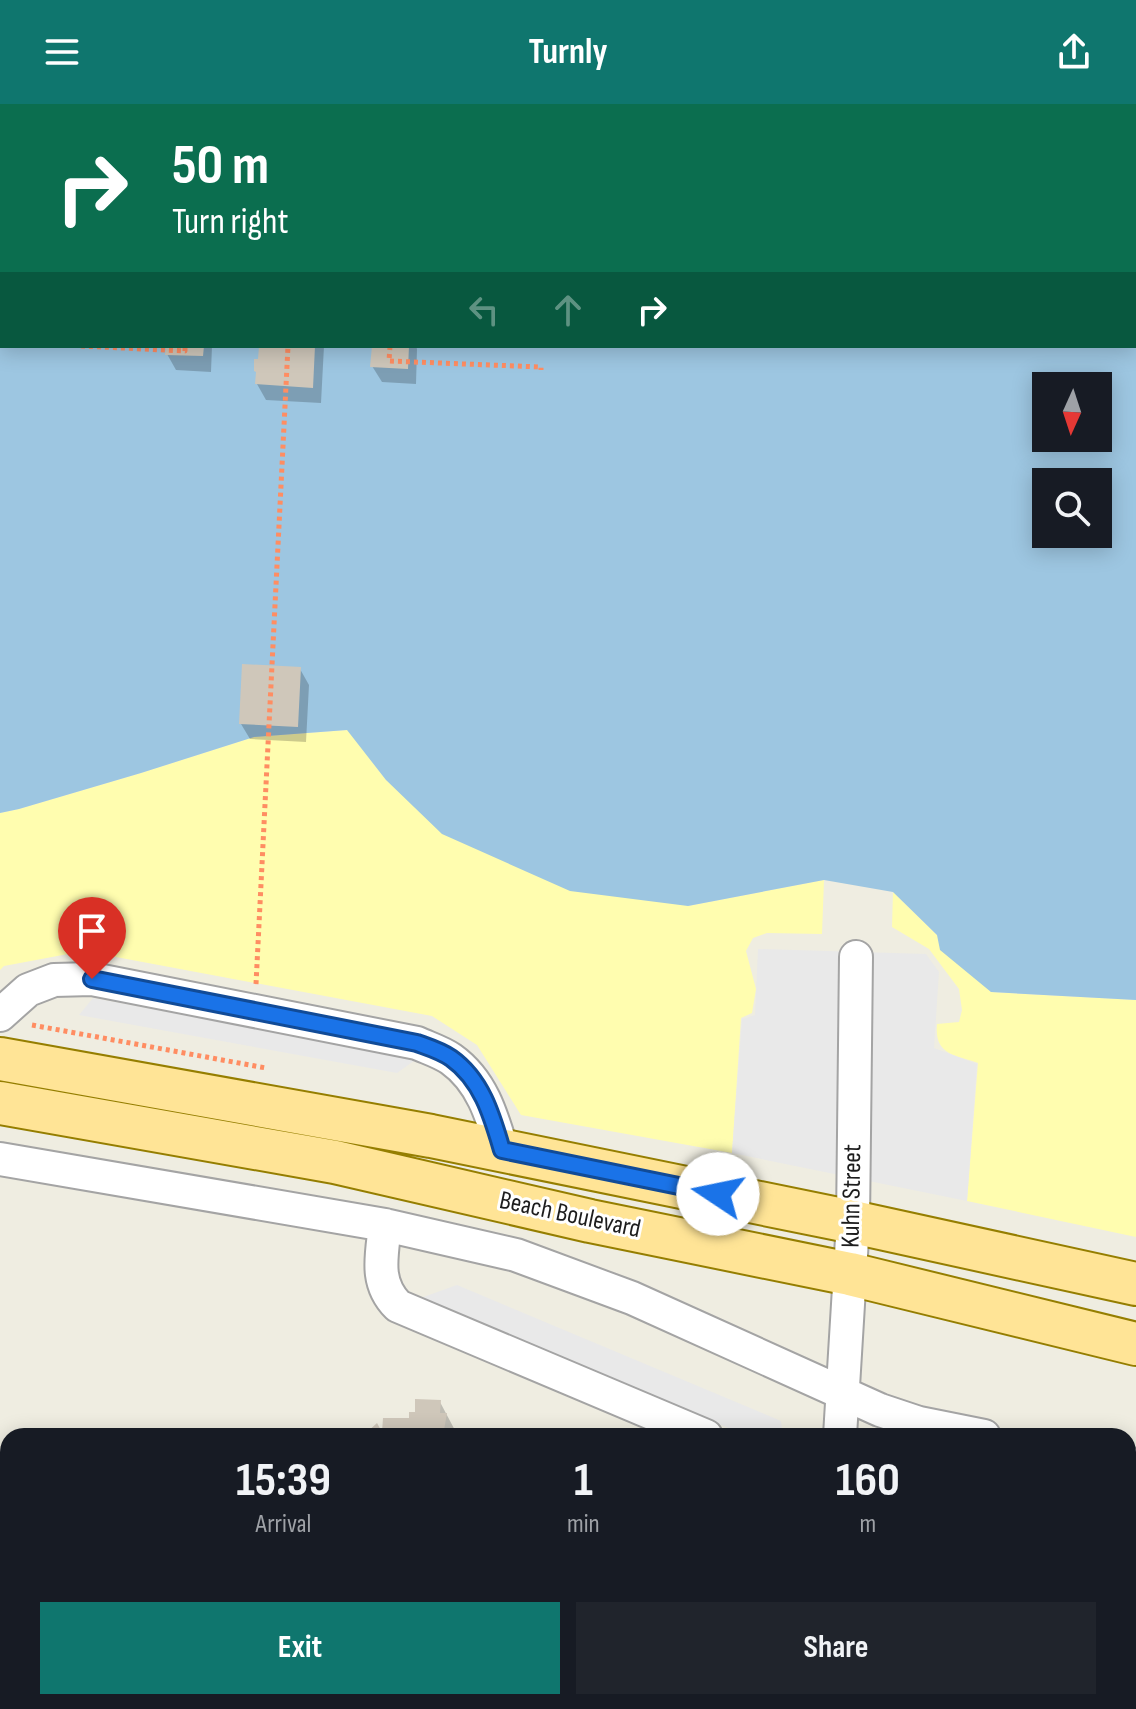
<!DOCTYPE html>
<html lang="en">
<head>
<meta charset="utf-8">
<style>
  :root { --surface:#171b24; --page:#20242c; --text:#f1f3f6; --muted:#9ea1a6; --accent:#0f766e }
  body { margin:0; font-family:"Sofia Sans Condensed",sans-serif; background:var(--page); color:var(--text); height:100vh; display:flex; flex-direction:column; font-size:30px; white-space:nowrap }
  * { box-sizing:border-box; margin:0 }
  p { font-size:26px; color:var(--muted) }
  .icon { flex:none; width:44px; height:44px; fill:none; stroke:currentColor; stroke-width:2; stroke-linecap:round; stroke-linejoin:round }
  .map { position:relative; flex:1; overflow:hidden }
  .details { position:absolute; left:0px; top:1324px; width:1136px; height:282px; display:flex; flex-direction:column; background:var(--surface); border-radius:24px 24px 0 0; box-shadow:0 4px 20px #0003 }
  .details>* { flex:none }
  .banner { position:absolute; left:0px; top:0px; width:1136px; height:244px; box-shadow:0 4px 20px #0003; background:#0b6e4f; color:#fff; overflow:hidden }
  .needle { width:52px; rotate:183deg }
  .buttons { position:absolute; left:1032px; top:268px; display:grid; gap:16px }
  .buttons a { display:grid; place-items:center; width:80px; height:80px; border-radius:0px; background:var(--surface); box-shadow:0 4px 20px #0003; font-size:40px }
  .pin { position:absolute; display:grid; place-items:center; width:68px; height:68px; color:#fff; margin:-82px -34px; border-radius:50% 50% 50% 0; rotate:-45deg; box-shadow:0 0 8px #0007 }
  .pin .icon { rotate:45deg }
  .me { position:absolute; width:88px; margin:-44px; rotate:281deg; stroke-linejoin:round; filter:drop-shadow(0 0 6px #0008) }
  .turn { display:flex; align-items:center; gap:28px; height:168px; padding:0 40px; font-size:36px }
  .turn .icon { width:104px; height:104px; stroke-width:2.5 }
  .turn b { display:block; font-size:56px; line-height:68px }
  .lanes { display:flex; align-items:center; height:76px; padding:0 40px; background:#0003; justify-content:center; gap:40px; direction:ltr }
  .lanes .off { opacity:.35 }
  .eta { display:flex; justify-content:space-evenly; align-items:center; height:136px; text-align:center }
  .eta b { font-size:48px; font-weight:700; line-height:56px }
  .action { display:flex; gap:16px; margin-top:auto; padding:16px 40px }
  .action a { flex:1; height:92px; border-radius:0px; background:var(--accent); color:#fff; font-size:32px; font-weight:700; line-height:92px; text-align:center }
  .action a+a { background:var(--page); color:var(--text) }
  header { display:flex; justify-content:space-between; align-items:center; height:104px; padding:0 40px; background:var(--accent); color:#fff; font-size:36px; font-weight:700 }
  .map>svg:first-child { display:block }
  .sand { fill:#fffdaf }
  .parking { fill:#e9e9e9 }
  .water { fill:#9dc6e1; fill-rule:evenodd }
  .shadow { fill:#0003 }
  .building { fill:#cfc7ba }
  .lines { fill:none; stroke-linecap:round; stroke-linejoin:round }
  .minor-casing { stroke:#a4a4a4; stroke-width:36 }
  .major-casing { stroke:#957e00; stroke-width:46 }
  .path { stroke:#ff8d62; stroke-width:5; stroke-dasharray:4 4; stroke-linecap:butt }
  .minor { stroke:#fff; stroke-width:32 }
  .major { stroke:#ffe496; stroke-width:42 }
  .route-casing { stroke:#114b97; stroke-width:20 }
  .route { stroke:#1a73e8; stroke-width:14 }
  .labels { text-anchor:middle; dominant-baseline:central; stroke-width:6; stroke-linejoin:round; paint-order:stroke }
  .street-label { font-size:26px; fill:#1d1d1d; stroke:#fff }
</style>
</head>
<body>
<header><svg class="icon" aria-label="menu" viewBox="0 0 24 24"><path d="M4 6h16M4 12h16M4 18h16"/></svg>Turnly<svg class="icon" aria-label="share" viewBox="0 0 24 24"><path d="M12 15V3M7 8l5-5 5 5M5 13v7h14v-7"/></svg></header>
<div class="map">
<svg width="1136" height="1605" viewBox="0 0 1136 1605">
  <rect width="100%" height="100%" fill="#efede1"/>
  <path class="sand" d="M348,626L386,676L688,802L824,776L822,830L767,829L753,834L746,847L756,885L752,909L741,914L732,1049L521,1011L477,941L432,912L84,847L4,862L0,866V709L19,705L141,669L254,633Z
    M893,788L937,831L991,888L1136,896V1133L967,1097L978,959C955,951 934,951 937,920L959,918L962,906L959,885L929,845L892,823Z"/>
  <path class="parking" d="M758,845L926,850L939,868L934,944L977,960L967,1097L732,1049L742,915L755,911Z
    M93,894L418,954L397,969L79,911Z
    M457,1181L781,1317L782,1325L771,1332H748L415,1196Z"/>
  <path class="water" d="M0,0H1136V896L991,888L940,846L937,831L893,788L824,776L688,802L570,787L442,730L386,676L347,626L254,633L141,669L19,705L0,709ZM2,2H1134V242H2ZM1046,282H1098V334H1046ZM1046,378H1098V430H1046Z"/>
  <path class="shadow" d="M168,242H212L211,268L176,266L167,250Z
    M261,242H324L321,299L266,296L257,280Z
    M374,242H416L417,245L416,280L382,278L372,262Z
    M300,565L309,581L306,638L250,635L241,620Z
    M440,1298L458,1332H384L410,1316Z
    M1128,1595V1605H1000L962,1601L961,1598H1128Z
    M335,1598H493L492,1605H323Z
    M522,1598H560L562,1605H521Z
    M654,1598H801L800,1605H654Z"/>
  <path class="building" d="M166,242H204L203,252L165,251Z
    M259,242H315L313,284L255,280L256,268L254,267V255H258Z
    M372,242H409L408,265L370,263Z
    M242,560L301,563L298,623L239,620Z
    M415,1295L441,1296L440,1309H447L443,1332H367L365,1330L377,1319L382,1328L383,1314H409V1308H415Z
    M267,1598H289V1605H267Z
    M332,1598H433L431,1601L432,1605H321L320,1601Z
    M520,1598H554V1605H519Z
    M652,1598H771V1605H652Z
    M1020,1598H1108V1605H1076L1019,1600Z"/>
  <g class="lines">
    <defs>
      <path id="minor" d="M0,911L28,886L54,876L92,875L417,939C428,944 441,948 451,955C482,977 492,1012 502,1046
        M0,1055L385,1121L516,1151L632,1194L880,1306L919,1319L984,1332
        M385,1121C382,1151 374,1178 398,1202L706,1332
        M840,1332L853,1118L856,853
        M1128,1360L1136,1361
        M826,1605V1598
        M955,1605L956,1598"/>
      <path id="major" d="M0,955L431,1032L853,1118L1136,1180
        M0,999L335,1058L590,1117L850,1170L1136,1240"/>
    </defs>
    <use href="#minor" class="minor-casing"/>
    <use href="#major" class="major-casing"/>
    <path class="path" d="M258,2V0
      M300,2V0
      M342,2V0
      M81,242L185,247V242
      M390,242L389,257L541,263V266
      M256,880L288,242
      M32,921L266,964"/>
    <use href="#minor" class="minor"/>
    <use href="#major" class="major"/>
  </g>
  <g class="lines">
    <defs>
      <path id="route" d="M92,875L417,939C428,943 441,947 451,954C482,976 492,1012 502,1046L718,1090"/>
    </defs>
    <use href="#route" class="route-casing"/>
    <use href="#route" class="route"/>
  </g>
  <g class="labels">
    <g class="street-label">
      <text transform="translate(852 1092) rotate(-89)">Kuhn Street</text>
      <text transform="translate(570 1111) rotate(12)">Beach Boulevard</text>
    </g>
  </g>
</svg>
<div class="buttons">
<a><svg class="needle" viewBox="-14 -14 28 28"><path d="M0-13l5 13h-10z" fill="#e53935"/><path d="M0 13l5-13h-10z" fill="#9ea1a6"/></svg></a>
<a><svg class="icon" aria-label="search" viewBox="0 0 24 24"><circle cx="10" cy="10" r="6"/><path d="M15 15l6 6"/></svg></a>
</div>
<div class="pin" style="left:92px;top:875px;background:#d93025"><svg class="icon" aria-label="arrive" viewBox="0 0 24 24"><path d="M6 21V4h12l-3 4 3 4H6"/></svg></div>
<svg class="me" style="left:718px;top:1090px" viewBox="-20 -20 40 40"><circle r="19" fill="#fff"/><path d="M0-13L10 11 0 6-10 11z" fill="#1a73e8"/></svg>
<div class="banner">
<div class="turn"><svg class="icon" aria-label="right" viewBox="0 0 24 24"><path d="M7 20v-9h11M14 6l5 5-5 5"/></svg><div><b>50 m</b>Turn right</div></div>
<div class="lanes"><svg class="icon off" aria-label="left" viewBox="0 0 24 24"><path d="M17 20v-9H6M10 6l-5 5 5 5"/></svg><svg class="icon off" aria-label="ahead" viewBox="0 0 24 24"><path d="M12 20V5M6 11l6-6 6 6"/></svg><svg class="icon" aria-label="right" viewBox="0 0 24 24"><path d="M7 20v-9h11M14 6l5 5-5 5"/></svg></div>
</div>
<section class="details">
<div class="eta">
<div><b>15:39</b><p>Arrival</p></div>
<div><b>1</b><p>min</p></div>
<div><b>160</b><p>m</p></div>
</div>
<div class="action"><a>Exit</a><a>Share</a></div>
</section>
</div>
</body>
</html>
